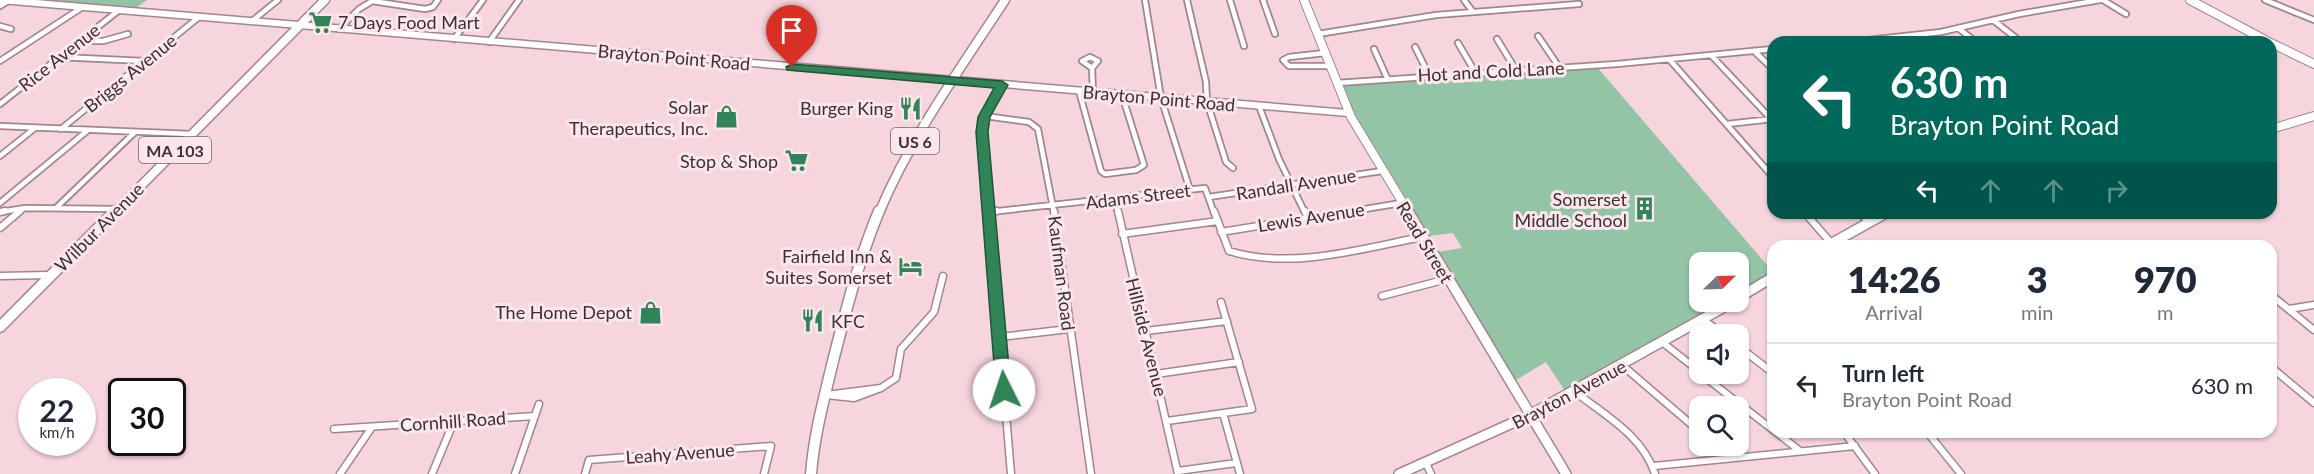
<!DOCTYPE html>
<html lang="en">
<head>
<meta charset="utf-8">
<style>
  :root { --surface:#fff; --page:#f2f2f3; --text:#1f2937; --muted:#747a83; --line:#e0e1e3 }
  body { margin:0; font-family:Lato,sans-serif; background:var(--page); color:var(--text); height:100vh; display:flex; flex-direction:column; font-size:22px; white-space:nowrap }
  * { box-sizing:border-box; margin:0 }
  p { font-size:20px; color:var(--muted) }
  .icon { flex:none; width:33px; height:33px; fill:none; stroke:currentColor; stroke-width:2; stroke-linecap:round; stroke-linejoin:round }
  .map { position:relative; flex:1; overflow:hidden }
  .drawer { position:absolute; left:1767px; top:240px; width:510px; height:198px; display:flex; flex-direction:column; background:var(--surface); border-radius:18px; box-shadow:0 2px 4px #0004 }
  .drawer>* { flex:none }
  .top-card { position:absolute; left:1767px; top:36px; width:510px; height:183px; border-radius:18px; box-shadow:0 2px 4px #0004; background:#00695c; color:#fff; overflow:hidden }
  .needle { width:39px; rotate:67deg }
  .tools { position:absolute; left:1689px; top:252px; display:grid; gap:12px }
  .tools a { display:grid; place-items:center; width:60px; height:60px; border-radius:12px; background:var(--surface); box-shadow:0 2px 4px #0004; font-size:30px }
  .speed { position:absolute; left:18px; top:378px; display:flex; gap:12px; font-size:30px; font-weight:700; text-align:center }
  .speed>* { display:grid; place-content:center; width:78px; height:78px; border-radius:50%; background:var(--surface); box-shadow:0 2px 4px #0004; line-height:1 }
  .speed small { font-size:15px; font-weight:400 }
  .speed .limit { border:3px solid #111; border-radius:9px; background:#fff; color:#111 }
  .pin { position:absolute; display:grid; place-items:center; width:51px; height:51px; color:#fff; margin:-62px -26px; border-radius:50% 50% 50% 0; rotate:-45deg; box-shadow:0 0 6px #0007 }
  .pin .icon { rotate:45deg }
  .me { position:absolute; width:66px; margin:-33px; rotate:356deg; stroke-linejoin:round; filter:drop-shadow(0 0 4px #0008) }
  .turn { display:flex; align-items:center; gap:21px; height:126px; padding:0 24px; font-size:27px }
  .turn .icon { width:78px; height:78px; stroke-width:2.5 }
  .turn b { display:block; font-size:42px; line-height:51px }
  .lanes { display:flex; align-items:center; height:57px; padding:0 24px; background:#0003; justify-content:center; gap:30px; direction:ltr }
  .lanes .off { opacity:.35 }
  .eta { display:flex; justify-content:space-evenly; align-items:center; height:102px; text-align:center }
  .eta b { font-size:36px; font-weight:800; line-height:42px }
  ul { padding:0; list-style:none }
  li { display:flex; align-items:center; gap:18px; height:84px; padding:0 24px; border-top:2px solid var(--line) }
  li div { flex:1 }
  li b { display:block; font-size:22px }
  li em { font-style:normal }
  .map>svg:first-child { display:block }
  .green { fill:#93c4a5 }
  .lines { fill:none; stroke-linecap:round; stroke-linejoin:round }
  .minor-far1-casing { stroke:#a4858c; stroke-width:8 }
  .minor-casing { stroke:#a4858c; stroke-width:9 }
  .tertiary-casing { stroke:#a4858c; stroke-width:9 }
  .secondary-far1-casing { stroke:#a4858c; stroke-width:10 }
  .secondary-casing { stroke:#a4858c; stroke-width:12 }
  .primary-far1-casing { stroke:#a4858c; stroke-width:11 }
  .primary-casing { stroke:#a4858c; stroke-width:13 }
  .minor-far1 { stroke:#fff; stroke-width:4.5 }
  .minor { stroke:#fff; stroke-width:6 }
  .tertiary { stroke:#fff; stroke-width:6 }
  .secondary-far1 { stroke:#fff; stroke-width:8 }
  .secondary { stroke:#fff; stroke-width:9 }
  .primary-far1 { stroke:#fff; stroke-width:8 }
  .primary { stroke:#fff; stroke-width:10 }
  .route { fill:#308457; stroke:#1f5639; stroke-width:1.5 }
  .labels { text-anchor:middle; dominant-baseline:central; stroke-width:6; stroke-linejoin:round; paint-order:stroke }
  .shield { fill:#fbe6eb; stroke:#76676a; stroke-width:1.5 }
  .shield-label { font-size:16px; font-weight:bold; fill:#3d3033 }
  .poi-label { font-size:18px; fill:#3d3033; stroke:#fbe6eb; text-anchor:end }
  .street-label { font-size:18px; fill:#3d3033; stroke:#fbe6eb }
</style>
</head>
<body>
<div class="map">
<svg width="2314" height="474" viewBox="0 0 2314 474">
  <rect width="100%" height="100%" fill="#f7d5dc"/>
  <path class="green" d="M0,0H147L126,15L106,9Z
    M1597,67L1773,272L1739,292L1738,262H1700V302H1722L1565,391L1546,362L1516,380L1438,252L1462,248L1453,233L1428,236L1354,113L1342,85Z"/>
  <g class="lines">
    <defs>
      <path id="minor-far1" d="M1145,0L1161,98L1190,190
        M1187,0L1206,82L1207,102L1226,162L1233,168
        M1230,0L1244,46
        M1263,0L1275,34
        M1464,0L1473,12
        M2103,0L2126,14
        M2265,0L2314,20
        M372,1L425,9L433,7L438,0
        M0,6L8,1
        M1993,20L2021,42
        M252,21L278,0
        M0,26L11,29
        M1958,28L1976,42
        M339,29L359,9L374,0
        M1318,34L1436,15L1579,4
        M1921,35L1929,42
        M1538,36L1559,67
        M454,39L483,0
        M1497,39L1516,70
        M80,41H103L128,34
        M489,42L519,0
        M1850,42L1941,32L2019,14L2100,0
        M1458,43L1475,72
        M1415,47L1429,75
        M1374,49L1387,78
        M1754,51L1773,69
        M1325,53L1289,57L1283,60L1289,66H1330
        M1711,55L1773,121
        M59,57L144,61
        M1090,57L1098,61L1092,68L1082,61Z
        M1669,59L1773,177
        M0,61L81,8
        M1092,68L1093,92
        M1337,83L1617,64L1773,49
        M1079,91L1101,171L1105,174L1136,170L1144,165L1122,95
        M0,104L118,11
        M1259,106L1279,159L1305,213
        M985,116L1029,122L1038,129L1054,213
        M1727,124L1773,119
        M0,126L191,134
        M61,129L199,17
        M0,156L35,128
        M1209,197L1382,171
        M1115,199L1118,213
        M0,203L87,131
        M56,208L134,133
        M0,212L25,208L115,209
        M990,212L1205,188L1214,213
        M18,213L23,209
        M989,213L982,132L984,117L1002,85
        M1341,213L1401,203"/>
      <path id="minor" d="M989,211L1011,474
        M1054,211L1091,474
        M1118,211L1178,474
        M1214,211L1229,251C1291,270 1360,249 1422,237
        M1305,211L1308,218
        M0,212L5,211
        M990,212L997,211
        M1805,213L1832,244
        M1860,213L1869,222
        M0,228L20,211
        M1221,232L1350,211
        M1122,234L1218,221
        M0,276L49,275
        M2271,295L2314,330
        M1382,296L1447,279
        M2289,309L2314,305
        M1702,319L1723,334
        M1146,331L1227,321
        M1000,337L1069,329
        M1662,342L1700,372
        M1738,346L1773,373
        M1622,365L1700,432
        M2271,367L2314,403
        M1156,374L1239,362
        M1701,374L1773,430
        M881,388L896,378L901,349L934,312L943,276
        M881,388L854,398L826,395Z
        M1575,392C1605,415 1643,436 1655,474
        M1223,413L1240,474
        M1167,421L1252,409L1221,302
        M334,429L535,416
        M1776,432L1800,451
        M1844,432L1875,474
        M1927,432L1961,474
        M1717,446L1732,458
        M1426,463L1431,474
        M1654,466L1855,446
        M1178,471L1236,463
        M340,474L372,427
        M432,474L454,421
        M515,474L539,404
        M585,474L589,460L771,446L764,474"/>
      <path id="tertiary" d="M0,0L1348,113"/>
      <path id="secondary-far1" d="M1304,0L1351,117L1409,213
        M2190,0L2269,42
        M2271,43L2314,64
        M2271,129L2314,116"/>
      <path id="secondary" d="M1408,211L1566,474
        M1827,246L1886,213
        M1738,298L1773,277
        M1399,474L1528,416L1733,302"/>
      <path id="primary-far1" d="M114,213L325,0
        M879,213C911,137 960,69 1005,0"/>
      <path id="primary" d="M0,327L115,211
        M811,474C814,435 824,399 833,361C846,310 859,259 879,211"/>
    </defs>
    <use href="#minor-far1" class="minor-far1-casing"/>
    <use href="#minor" class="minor-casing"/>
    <use href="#tertiary" class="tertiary-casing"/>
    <use href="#secondary-far1" class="secondary-far1-casing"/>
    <use href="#secondary" class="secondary-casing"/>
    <use href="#primary-far1" class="primary-far1-casing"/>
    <use href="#primary" class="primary-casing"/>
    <use href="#minor-far1" class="minor-far1"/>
    <use href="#minor" class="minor"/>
    <use href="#tertiary" class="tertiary"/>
    <use href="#secondary-far1" class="secondary-far1"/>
    <use href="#secondary" class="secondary"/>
    <use href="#primary-far1" class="primary-far1"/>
    <use href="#primary" class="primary"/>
  </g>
  <path class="route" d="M792,64L1002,81L1008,85L990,117L988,132L1011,390L1009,395H998L996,390L976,132L978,117L994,88L787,70L786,67Z"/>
  <defs>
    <symbol id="supermarket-bare" viewBox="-9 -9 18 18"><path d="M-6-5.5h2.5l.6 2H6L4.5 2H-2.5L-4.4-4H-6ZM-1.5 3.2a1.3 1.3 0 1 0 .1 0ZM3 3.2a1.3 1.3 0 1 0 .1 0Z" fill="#308457" stroke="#fbe6eb" stroke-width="2.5" paint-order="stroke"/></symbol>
    <symbol id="restaurant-bare" viewBox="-9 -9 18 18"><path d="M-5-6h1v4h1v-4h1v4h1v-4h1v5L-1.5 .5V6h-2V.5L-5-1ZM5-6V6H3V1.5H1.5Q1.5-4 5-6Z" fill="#308457" stroke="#fbe6eb" stroke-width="2.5" paint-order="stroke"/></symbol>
    <symbol id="shop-bare" viewBox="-9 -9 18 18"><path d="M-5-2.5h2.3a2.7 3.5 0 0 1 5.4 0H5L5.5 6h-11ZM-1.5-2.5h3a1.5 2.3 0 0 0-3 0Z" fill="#308457" stroke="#fbe6eb" stroke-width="2.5" paint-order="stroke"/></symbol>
    <symbol id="building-bare" viewBox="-9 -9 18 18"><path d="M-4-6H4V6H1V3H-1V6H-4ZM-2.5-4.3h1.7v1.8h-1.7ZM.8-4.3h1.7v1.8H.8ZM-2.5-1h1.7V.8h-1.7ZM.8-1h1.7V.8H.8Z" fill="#308457" stroke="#fbe6eb" stroke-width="2.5" paint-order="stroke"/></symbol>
    <symbol id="hotel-bare" viewBox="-9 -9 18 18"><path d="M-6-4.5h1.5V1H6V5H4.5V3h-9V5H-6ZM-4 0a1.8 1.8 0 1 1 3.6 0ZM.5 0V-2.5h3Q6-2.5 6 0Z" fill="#308457" stroke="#fbe6eb" stroke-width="2.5" paint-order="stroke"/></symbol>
  </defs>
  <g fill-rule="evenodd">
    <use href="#supermarket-bare" x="304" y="6" width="33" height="33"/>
    <use href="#restaurant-bare" x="894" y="92" width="33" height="33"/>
    <use href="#shop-bare" x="710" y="100" width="33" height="33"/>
    <use href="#supermarket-bare" x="780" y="144" width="33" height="33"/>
    <use href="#building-bare" x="1628" y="192" width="33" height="33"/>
    <use href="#hotel-bare" x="894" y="250" width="33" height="33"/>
    <use href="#shop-bare" x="634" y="296" width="33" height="33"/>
    <use href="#restaurant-bare" x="796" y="304" width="33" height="33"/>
  </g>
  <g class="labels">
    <g class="shield">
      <rect x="891" y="128" width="48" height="26" rx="4.5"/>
      <rect x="139" y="137" width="72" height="26" rx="4.5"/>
    </g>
    <g class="shield-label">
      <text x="915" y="141">US 6</text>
      <text x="175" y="150">MA 103</text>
    </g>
    <g class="poi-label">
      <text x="338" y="22" text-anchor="start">7 Days Food Mart</text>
      <text x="708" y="107">Solar<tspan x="708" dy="21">Therapeutics, Inc.</tspan></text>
      <text x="893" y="108">Burger King</text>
      <text x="778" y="161">Stop &amp; Shop</text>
      <text x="1627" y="199">Somerset<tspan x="1627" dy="21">Middle School</tspan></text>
      <text x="892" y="256">Fairfield Inn &amp;<tspan x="892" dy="21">Suites Somerset</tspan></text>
      <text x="632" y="312">The Home Depot</text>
      <text x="831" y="321" text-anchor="start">KFC</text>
    </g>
    <g class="street-label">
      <text transform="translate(59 57) rotate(-38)">Rice Avenue</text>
      <text transform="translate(674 57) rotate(5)">Brayton Point Road</text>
      <text transform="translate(1491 71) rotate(-3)">Hot and Cold Lane</text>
      <text transform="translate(130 73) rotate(-39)">Briggs Avenue</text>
      <text transform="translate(1159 98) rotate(5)">Brayton Point Road</text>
      <text transform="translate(1296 184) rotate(-9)">Randall Avenue</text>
      <text transform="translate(1138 196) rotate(-7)">Adams Street</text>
      <text transform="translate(1311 217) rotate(-9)">Lewis Avenue</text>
      <text transform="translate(99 227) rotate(-45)">Wilbur Avenue</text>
      <text transform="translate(1425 242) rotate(59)">Read Street</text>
      <text transform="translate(1062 273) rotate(83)">Kaufman Road</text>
      <text transform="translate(1147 337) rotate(76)">Hillside Avenue</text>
      <text transform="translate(1569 394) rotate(-28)">Brayton Avenue</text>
      <text transform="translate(453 421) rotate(-4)">Cornhill Road</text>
      <text transform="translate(680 453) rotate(-4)">Leahy Avenue</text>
    </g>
  </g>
</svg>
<div class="tools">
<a><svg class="needle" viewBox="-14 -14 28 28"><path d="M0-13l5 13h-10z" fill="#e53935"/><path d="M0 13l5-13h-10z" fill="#747a83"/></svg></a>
<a><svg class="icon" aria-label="sound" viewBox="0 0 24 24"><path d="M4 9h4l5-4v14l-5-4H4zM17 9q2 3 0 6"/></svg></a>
<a><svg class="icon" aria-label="search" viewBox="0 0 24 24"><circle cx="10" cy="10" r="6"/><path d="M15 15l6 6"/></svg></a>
</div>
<div class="speed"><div>22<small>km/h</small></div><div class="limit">30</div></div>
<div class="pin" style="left:792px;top:67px;background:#d93025"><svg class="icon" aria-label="arrive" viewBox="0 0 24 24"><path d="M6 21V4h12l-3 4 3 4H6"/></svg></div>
<svg class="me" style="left:1004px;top:390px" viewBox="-20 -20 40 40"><circle r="19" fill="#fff"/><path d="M0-13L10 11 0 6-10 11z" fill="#308457"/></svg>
<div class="top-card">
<div class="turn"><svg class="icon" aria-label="left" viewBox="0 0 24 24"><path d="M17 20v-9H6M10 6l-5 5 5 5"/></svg><div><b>630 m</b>Brayton Point Road</div></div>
<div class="lanes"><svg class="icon" aria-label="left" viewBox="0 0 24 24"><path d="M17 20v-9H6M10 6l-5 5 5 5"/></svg><svg class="icon off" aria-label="ahead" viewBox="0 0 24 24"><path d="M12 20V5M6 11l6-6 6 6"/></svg><svg class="icon off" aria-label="ahead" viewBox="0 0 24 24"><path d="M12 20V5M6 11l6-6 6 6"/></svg><svg class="icon off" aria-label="right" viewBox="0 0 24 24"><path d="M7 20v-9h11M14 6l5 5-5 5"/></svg></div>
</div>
<section class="drawer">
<div class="eta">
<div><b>14:26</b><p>Arrival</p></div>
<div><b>3</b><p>min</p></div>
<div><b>970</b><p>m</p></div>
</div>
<ul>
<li><svg class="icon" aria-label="left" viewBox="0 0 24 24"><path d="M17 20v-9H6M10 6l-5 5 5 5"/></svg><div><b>Turn left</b><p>Brayton Point Road</p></div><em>630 m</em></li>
</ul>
</section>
</div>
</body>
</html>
